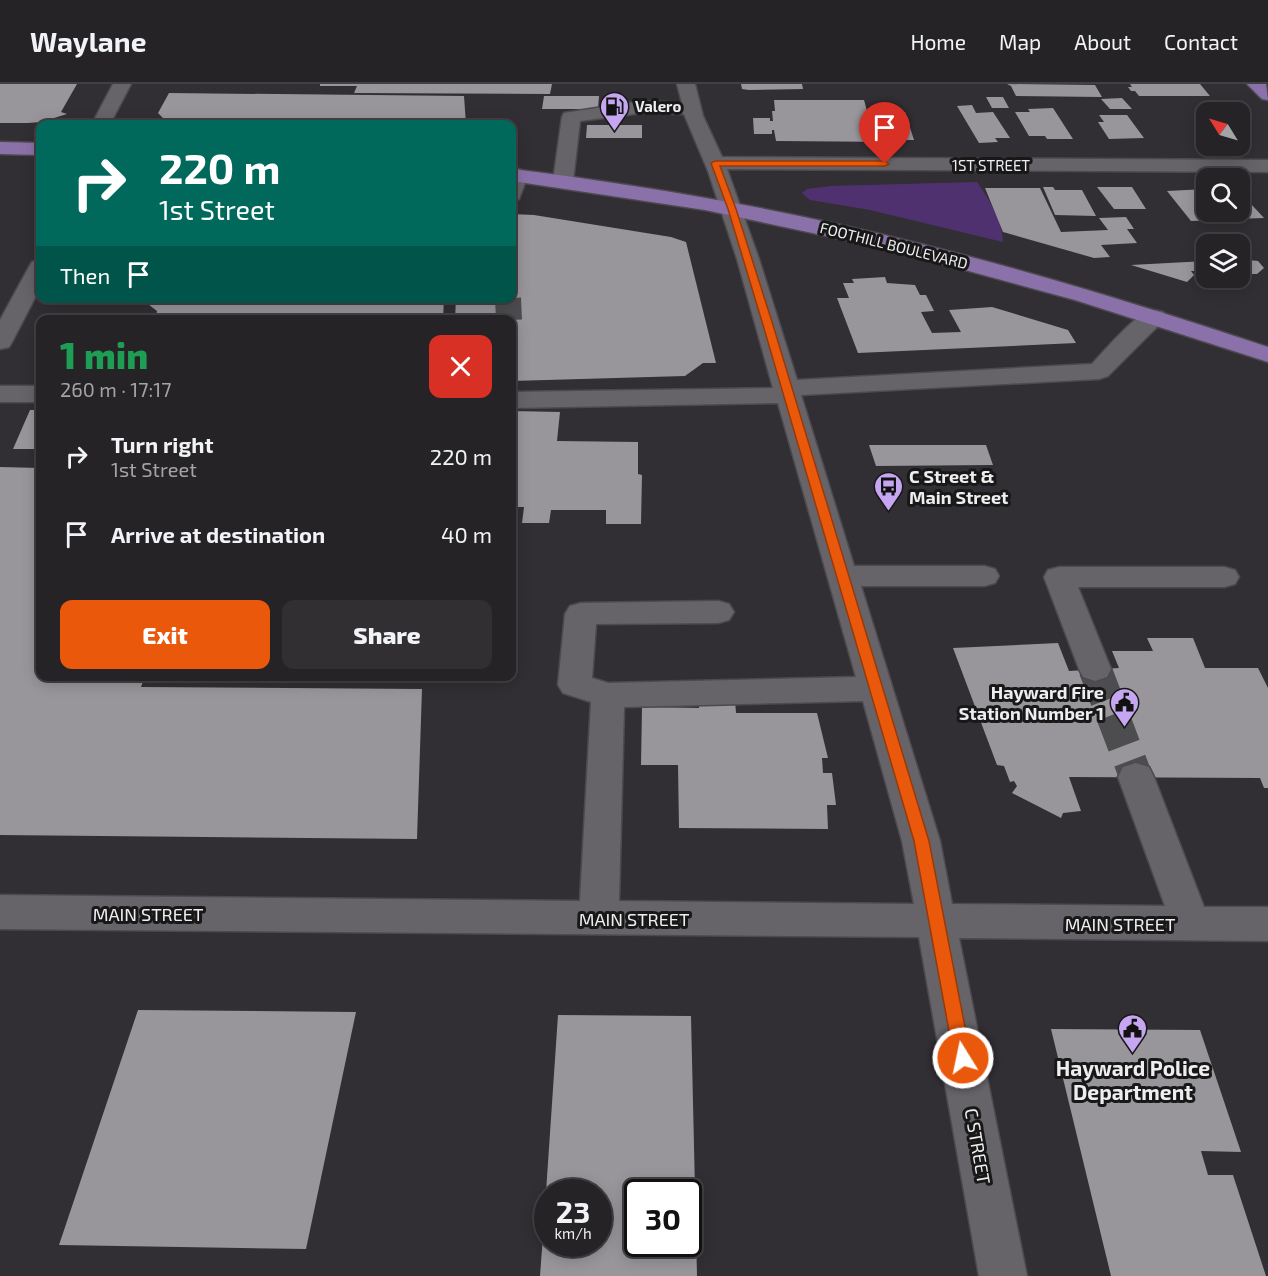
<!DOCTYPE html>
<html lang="en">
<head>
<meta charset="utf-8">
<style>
  :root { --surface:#252326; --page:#312f32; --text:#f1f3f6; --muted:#a3a4a7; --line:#424043; --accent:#ea580c }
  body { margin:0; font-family:"Exo 2",sans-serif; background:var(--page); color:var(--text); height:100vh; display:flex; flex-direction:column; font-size:22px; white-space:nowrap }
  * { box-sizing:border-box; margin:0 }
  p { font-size:20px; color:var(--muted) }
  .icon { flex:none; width:33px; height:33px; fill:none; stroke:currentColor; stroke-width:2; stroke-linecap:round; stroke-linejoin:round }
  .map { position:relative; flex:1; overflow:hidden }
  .side { position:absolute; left:36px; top:231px; width:480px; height:366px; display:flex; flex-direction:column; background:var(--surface); border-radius:12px; box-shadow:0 3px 15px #0003,0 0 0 2px var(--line) }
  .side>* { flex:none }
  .guide { position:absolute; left:36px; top:36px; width:480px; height:183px; border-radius:12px; box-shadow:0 3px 15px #0003,0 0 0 2px var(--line); background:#00695c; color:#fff; overflow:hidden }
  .needle { width:39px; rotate:307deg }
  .fabs { position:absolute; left:1196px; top:18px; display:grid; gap:12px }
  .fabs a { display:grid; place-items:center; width:54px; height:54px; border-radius:12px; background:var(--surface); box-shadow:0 3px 15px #0003,0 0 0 2px var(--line); font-size:30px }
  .speed { position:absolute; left:534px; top:1095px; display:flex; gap:12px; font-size:30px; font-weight:700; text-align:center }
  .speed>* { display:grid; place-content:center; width:78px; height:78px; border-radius:50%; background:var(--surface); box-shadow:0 3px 15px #0003,0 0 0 2px var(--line); line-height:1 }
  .speed small { font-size:15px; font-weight:400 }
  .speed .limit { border:3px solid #111; border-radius:9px; background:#fff; color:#111 }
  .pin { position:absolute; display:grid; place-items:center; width:51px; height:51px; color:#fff; margin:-62px -26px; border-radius:50% 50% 50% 0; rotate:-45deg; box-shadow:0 0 6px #0007 }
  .pin .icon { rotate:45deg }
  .me { position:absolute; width:66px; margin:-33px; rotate:350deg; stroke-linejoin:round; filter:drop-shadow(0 0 4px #0008) }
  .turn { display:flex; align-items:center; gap:21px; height:126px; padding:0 24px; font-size:27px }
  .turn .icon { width:78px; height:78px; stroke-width:2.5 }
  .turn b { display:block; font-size:42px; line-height:51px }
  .then { display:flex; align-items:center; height:57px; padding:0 24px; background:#0003; gap:12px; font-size:22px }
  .round { display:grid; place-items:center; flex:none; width:63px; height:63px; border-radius:12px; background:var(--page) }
  .headline { display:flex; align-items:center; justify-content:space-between; height:102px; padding:0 24px }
  h1 { font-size:36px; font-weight:800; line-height:45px; color:#1e9e55 }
  .primary-button { display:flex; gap:12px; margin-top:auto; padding:12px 24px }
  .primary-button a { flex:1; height:69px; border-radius:12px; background:var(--accent); color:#fff; font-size:24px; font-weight:800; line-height:69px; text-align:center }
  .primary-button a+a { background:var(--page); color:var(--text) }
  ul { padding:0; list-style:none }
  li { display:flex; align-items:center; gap:18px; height:78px; padding:0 24px }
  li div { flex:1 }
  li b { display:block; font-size:22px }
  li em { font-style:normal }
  header { display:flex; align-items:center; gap:36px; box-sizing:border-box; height:84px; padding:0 30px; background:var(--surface); border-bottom:2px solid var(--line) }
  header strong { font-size:28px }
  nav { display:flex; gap:33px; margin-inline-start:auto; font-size:21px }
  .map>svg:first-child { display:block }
  .green { fill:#503170 }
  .building { fill:#98969b; fill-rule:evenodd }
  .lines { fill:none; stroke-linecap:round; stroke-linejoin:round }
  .minor-tunnel-far1 { stroke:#4d4c4f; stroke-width:26; stroke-dasharray:26 13; stroke-linecap:butt }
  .minor-tunnel { stroke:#4d4c4f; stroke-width:33; stroke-dasharray:33 16; stroke-linecap:butt }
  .minor-casing { stroke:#4c4a4e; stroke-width:3 }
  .major-casing { stroke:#4c4a4e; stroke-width:3 }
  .minor { fill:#666469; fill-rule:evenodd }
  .major { fill:#8b71a9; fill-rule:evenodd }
  .route { fill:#ea580c; stroke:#983908; stroke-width:1.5 }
  .labels { text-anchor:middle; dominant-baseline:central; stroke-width:6; stroke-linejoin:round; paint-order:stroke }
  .far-poi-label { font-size:15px; font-weight:bold; fill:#eeedef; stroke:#181819; text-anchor:start }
  .far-street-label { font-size:15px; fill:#eeedef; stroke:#181819 }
  .poi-label { font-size:18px; font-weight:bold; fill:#eeedef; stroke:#181819; text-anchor:start }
  .street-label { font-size:18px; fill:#eeedef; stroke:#181819 }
  .near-poi-label { font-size:21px; font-weight:bold; fill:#eeedef; stroke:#181819 }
</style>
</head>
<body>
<header>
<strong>Waylane</strong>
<nav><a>Home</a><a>Map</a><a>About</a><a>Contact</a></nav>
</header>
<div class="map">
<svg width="1268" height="1192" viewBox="0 0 1268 1192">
  <rect width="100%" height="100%" fill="#312f33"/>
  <path class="green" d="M977,98C989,115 1003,138 1003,158L870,126L810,116L802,109L807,105L830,102Z"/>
  <path class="building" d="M0,0H77L61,28L67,30L41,38L28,39H0Z
    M320,0H552L550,10L354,9L357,2H320Z
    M741,0H802L803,5L749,6L742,5Z
    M1007,0L1095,1L1102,13L1016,12L1011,2Z
    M1130,0H1200L1210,12H1139L1135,7H1131L1128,3H1132Z
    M169,9L464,12L466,40H286L174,36L163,34L158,29Z
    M544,12H599L598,25H542Z
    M986,13H1003L1009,24H992Z
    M1122,14L1132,25H1110L1101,15Z
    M774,16H864L867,27L905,28L914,56H897V58L776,57L774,46H772V50H754L753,34H770V37H773L772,27H775Z
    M972,21L976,29L993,28L1010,54H995L998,58L979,59L957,22Z
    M1053,24L1073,55H1047L1045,52H1029L1015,28H1030L1028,25Z
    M1099,31H1127L1144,54L1109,55L1098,38H1104Z
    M587,41H642V54H586Z
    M1043,103H1053L1055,106H1082L1096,132L1055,131Z
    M1097,103H1132L1146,125H1114Z
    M985,104H1040L1061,148L1108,146L1099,134L1126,133L1134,145H1127L1137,159L1101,161L1110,173L1094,174L1003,148Z
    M1206,105V128H1239V107L1264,134L1235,135L1238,139H1223L1220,136L1191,137L1167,107Z
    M512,130L534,131L671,153L686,158L716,279H703L685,292L512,297V236H455L456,214H512Z
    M1239,175L1258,177L1264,184L1257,190H1247L1239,185Z
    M1206,177V187H1191L1194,191L1187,198L1131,181Z
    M885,193L887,199L915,201L920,211H926L934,227L921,228L932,249L961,248L949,226L992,223L1068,246L1076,259L858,269L837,214H849L843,199H854L852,195Z
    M147,214H444L443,236H122L156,232L157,227L148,220Z
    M30,326H40V365H13Z
    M512,327L560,328L557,357L638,358V390L642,391L641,440H606V426H551L549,439H522L524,423H512Z
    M869,361H986L993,381L876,382Z
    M0,383L40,384V592H145L141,603L422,605L417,755L0,751Z
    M1147,554H1193L1205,584H1258L1268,604V704H1264L1260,694L1069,693L1081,727L1063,729L1061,734L1012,709L1017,702L1014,697L1010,698L1004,682L997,681L953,564L1058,559L1069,587L1119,584L1112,567H1153Z
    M699,616H735L736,629H817L828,674H822L823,689H832L836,721H827L828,745L679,744L678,681H641L642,623L699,624Z
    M138,926L356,928L306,1165L59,1161Z
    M558,931L691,932L697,1192H540L546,1111L548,1160H598V1108H546ZM638,1108H688V1160H638Z
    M1051,945L1200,946L1241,1068L1201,1067L1208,1091H1233L1266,1192H1111Z"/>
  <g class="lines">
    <path class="minor-tunnel-far1" d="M508,214L509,236"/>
    <path class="minor-tunnel" d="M1095,585L1136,693"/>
    <defs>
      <path id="minor" d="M113,0H131L110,40H92Z
        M677,0H695L703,32L722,73L1268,76V88L727,85L759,175L797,296L1092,280C1104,267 1133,233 1149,227C1154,225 1158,227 1163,228L1167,233L1108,292L1099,295L801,311L854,482H984L995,485L999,492L995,499L984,502H861L940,757L952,820L1165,822L1118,693L1123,683L1136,679L1149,683L1154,693L1204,823H1268V857L959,854L1027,1192H979L919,853L0,845V811L580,817L591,618L563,609L558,601L565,530L570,522L581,519L718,517L729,520L734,528L729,536L718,539L596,540L592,594L608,599L856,593L778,319L512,324V308L773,304L737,175L708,87L684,30L642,29L580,37L573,97L570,101H556L553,97L562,33L564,29L642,17L682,19ZM863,617L902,757L914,820L619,817L624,623Z
        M518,85L525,87L528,91L519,115L512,117V87Z
        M40,176V204L12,258L9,263L0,265V236L29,183L32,178Z
        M0,302H40V318H0Z
        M1059,483H1224L1235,486L1239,493L1235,500L1224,503H1078L1111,585L1107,593L1095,597L1083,593L1079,585L1044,493L1048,486Z"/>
      <path id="major" d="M1247,0H1266L1268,16L1262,15Z
        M0,58L40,59V71L0,70Z
        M512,85C608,97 704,112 799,132C958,165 1114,212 1268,263V278L1075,216L892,166L705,126L512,97Z"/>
    </defs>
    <use href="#minor" class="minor-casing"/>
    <use href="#major" class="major-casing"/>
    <use href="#minor" class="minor"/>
    <use href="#major" class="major"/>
  </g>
  <path class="route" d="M715,77H885L889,80L885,82H720L736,125L773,241L929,757L971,974L969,980L963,983L956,980L954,974L914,757L763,241L728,125L711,79Z"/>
  <defs>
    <symbol id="fuel-pin" viewBox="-11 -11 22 30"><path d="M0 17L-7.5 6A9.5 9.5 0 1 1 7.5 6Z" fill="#c6a6f0" stroke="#181819"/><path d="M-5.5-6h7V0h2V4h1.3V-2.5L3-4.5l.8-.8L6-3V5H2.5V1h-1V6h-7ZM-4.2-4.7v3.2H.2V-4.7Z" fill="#111"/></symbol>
    <symbol id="bus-pin" viewBox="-11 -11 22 30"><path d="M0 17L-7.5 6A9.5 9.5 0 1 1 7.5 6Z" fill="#c6a6f0" stroke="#181819"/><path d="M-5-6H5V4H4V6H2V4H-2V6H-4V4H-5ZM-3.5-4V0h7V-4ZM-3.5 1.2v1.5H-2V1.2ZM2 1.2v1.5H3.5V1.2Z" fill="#111"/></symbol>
    <symbol id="civic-pin" viewBox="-11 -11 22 30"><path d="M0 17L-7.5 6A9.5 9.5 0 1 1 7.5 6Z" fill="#c6a6f0" stroke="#181819"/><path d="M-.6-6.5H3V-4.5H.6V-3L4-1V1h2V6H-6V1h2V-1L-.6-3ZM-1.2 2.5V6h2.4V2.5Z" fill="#111"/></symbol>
  </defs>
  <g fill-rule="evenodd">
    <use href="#fuel-pin" x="598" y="6" width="33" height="45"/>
    <use href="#bus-pin" x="872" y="386" width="33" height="45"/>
    <use href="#civic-pin" x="1108" y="602" width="33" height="45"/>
    <use href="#civic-pin" x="1116" y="928" width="33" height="45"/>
  </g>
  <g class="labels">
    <g class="far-poi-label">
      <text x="635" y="22">Valero</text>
    </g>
    <g class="far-street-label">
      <text x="991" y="81">1ST STREET</text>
      <text transform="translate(894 161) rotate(14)">FOOTHILL BOULEVARD</text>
    </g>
    <g class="poi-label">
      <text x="909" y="392">C Street &amp;<tspan x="909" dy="21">Main Street</tspan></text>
      <text x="1104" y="608" text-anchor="end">Hayward Fire<tspan x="1104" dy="21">Station Number 1</tspan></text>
    </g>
    <g class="street-label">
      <text x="148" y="830">MAIN STREET</text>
      <text x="634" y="835">MAIN STREET</text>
      <text x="1120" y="840">MAIN STREET</text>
      <text transform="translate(978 1062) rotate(80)">C STREET</text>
    </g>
    <g class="near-poi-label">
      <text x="1133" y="983">Hayward Police<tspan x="1133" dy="24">Department</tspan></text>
    </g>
  </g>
</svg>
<div class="fabs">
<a><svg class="needle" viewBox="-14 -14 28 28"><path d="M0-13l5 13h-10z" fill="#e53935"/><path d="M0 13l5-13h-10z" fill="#a3a4a7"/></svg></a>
<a><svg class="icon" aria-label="search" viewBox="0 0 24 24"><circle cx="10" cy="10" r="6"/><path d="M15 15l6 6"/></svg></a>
<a><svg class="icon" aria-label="layers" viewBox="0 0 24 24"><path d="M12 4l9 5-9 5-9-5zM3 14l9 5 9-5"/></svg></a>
</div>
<div class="speed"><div>23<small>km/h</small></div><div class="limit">30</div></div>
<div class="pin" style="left:885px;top:80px;background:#d93025"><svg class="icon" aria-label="arrive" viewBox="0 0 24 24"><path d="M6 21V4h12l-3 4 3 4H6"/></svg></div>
<svg class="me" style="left:963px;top:974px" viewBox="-20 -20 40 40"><circle r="17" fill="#ea580c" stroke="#fff" stroke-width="3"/><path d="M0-11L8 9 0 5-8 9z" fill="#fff"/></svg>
<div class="guide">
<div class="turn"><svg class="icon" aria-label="right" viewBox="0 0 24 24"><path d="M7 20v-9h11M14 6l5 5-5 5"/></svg><div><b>220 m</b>1st Street</div></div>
<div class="then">Then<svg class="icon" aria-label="arrive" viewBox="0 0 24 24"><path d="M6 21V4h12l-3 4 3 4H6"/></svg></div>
</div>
<section class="side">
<div class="headline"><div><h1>1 min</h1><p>260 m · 17:17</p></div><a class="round" style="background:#d93025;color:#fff"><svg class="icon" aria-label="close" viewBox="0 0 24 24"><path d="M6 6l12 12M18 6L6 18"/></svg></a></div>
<ul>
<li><svg class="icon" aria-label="right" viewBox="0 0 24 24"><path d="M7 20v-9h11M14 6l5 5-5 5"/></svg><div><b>Turn right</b><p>1st Street</p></div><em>220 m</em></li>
<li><svg class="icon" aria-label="arrive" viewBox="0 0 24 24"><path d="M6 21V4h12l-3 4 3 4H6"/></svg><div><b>Arrive at destination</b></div><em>40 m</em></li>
</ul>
<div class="primary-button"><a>Exit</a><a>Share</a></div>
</section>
</div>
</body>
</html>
